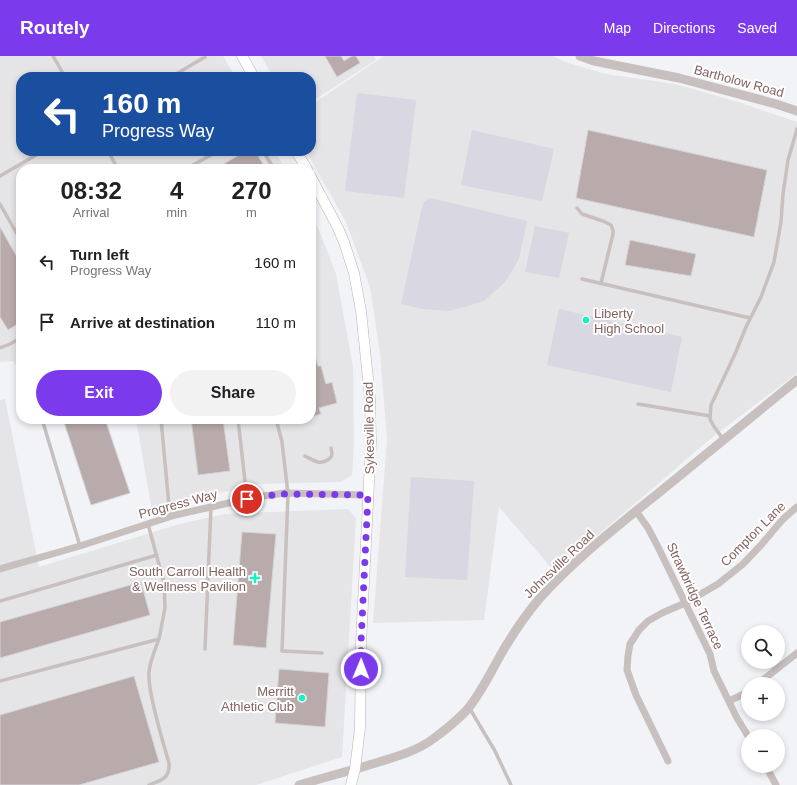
<!DOCTYPE html>
<html lang="en">
<head>
<meta charset="utf-8">
<style>
  :root { --surface:#fff; --page:#f2f2f2; --text:#202124; --muted:#757577; --accent:#7c3aed }
  body { margin:0; font-family:Helvetica,sans-serif; background:var(--page); color:var(--text); height:100vh; display:flex; flex-direction:column; font-size:15px; white-space:nowrap }
  * { box-sizing:border-box; margin:0 }
  p { font-size:13px; color:var(--muted) }
  .icon { flex:none; width:22px; height:22px; fill:none; stroke:currentColor; stroke-width:2; stroke-linecap:round; stroke-linejoin:round }
  .map { position:relative; flex:1; overflow:hidden }
  .sheet { position:absolute; left:16px; top:108px; width:300px; height:260px; display:flex; flex-direction:column; background:var(--surface); border-radius:16px; box-shadow:0 2px 6px #0003 }
  .sheet>* { flex:none }
  .top-card { position:absolute; left:16px; top:16px; width:300px; height:84px; border-radius:16px; box-shadow:0 2px 6px #0003; background:#1a4fa0; color:#fff; overflow:hidden }
  .tools { position:absolute; left:741px; top:569px; display:grid; gap:8px }
  .tools a { display:grid; place-items:center; width:44px; height:44px; border-radius:50%; background:var(--surface); box-shadow:0 2px 6px #0003; font-size:20px }
  .pin { position:absolute; display:grid; place-items:center; width:34px; height:34px; color:#fff; margin:-17px; border:2px solid #fff; border-radius:50%; box-shadow:0 1px 4px #0007 }
  .me { position:absolute; width:44px; margin:-22px; rotate:1deg; stroke-linejoin:round; filter:drop-shadow(0 0 3px #0008) }
  .turn { display:flex; align-items:center; gap:14px; height:84px; padding:0 20px; font-size:18px }
  .turn .icon { width:52px; height:52px; stroke-width:2.5 }
  .turn b { display:block; font-size:28px; line-height:34px }
  .eta { display:flex; justify-content:space-evenly; align-items:center; height:68px; text-align:center }
  .eta b { font-size:24px; font-weight:600; line-height:28px }
  .primary-button { display:flex; gap:8px; margin-top:auto; padding:8px 20px }
  .primary-button a { flex:1; height:46px; border-radius:24px; background:var(--accent); color:#fff; font-size:16px; font-weight:600; line-height:46px; text-align:center }
  .primary-button a+a { background:var(--page); color:var(--text) }
  ul { padding:0; list-style:none }
  li { display:flex; align-items:center; gap:12px; height:60px; padding:0 20px }
  li div { flex:1 }
  li b { display:block; font-size:15px }
  li em { font-style:normal }
  header { display:flex; align-items:center; gap:24px; box-sizing:border-box; height:56px; padding:0 20px; background:var(--accent); color:#fff }
  header strong { font-size:19px }
  nav { display:flex; gap:22px; margin-inline-start:auto; font-size:14px }
  .map>svg:first-child { display:block }
  .built { fill:#e5e4e6 }
  .green { fill:#d8d7e2 }
  .building { fill:#b9aaab; stroke:#d4d5d7 }
  .lines { fill:none; stroke-linecap:round; stroke-linejoin:round }
  .secondary-casing { stroke:#bdb2b2; stroke-width:11 }
  .service { stroke:#c8bfbf; stroke-width:3.5 }
  .minor { stroke:#c8bfbf; stroke-width:7 }
  .tertiary { stroke:#c8bfbf; stroke-width:9 }
  .secondary { stroke:#fff; stroke-width:10 }
  .route { stroke:#7c3aed; stroke-width:7; stroke-dasharray:0 12.6 }
  .poi-dot { fill:#15f2c4; stroke:#fff; stroke-width:1.5 }
  .labels { text-anchor:middle; dominant-baseline:central; stroke-width:4; stroke-linejoin:round; paint-order:stroke }
  .street-label { font-size:13px; fill:#856262; stroke:#fff }
  .poi-label { font-size:13px; fill:#856262; stroke:#fff; text-anchor:end }
</style>
</head>
<body>
<header>
<strong>Routely</strong>
<nav><a>Map</a><a>Directions</a><a>Saved</a></nav>
</header>
<div class="map">
<svg width="797" height="729" viewBox="0 0 797 729">
  <rect width="100%" height="100%" fill="#f1f3f6"/>
  <path class="built" d="M0,0H223L235,21H21V95H275L285,113H21V316L13,305L0,306Z
    M261,0H374L376,4L311,46V21H273Z
    M384,0H553L565,6L606,18L675,28L738,46L797,66V317L710,383L555,516L499,451L484,564L373,567L387,383L380,297L370,231L346,166L306,95H311V49Z
    M311,159L319,174L336,218L353,311L354,389L352,419L341,426L255,428L152,455L136,363H311Z
    M5,343L39,511L180,468L225,458L348,453L356,462L342,701L256,729H0V344Z"/>
  <path class="green" d="M357,37L416,44L404,142L345,135Z
    M472,74L554,93L542,145L461,129Z
    M430,142L527,165L519,203L505,226L484,245L450,255L423,253L401,248L423,147Z
    M535,170L569,177L559,222L525,216Z
    M559,253L682,281L671,336L547,309Z
    M411,421L474,425L467,524L405,521Z"/>
  <path class="building" d="M325,0H341L344,5L352,0H356L360,7L337,21Z
    M588,74L767,114L754,181L576,142Z
    M246,95H255L266,113H215Z
    M0,171L21,208V266L8,274L0,261Z
    M630,184L696,198L691,220L625,209Z
    M313,293L318,310H321L326,328L332,326L337,347L319,352L321,358L311,361V294Z
    M73,363H105L130,437L91,449L64,366Z
    M191,363H223L230,415L198,419Z
    M242,476L276,478L266,592L233,589Z
    M141,526L150,559L0,602V566Z
    M279,613L329,617L325,671L275,667Z
    M134,620L159,706L79,729H0V659Z"/>
  <g class="lines">
    <defs>
      <path id="secondary" d="M242,0L254,21
        M296,95L307,113
        M311,121L337,170L344,186L354,217L361,255L370,342L371,386L361,587L360,672L355,713L351,729"/>
    </defs>
    <use href="#secondary" class="secondary-casing"/>
    <path class="service" d="M53,0L65,21
      M171,21L205,1
      M108,95L118,113
      M263,95L274,113
      M186,113L218,95
      M0,120L43,95
      M0,148L21,185
      M577,152L582,158L603,165L611,169L613,174V178L601,227
      M582,223L750,262
      M0,292L10,288L21,282
      M638,348L710,360
      M42,363L80,490
      M161,363L170,461
      M238,363L247,443
      M276,363L282,386L288,438L282,595L322,597
      M723,383L713,369L710,363L711,349L735,298L746,271L761,241L774,206L781,166L783,138L788,104L797,73
      M305,400C309,402 314,405 318,406C323,407 331,404 332,398C332,397 331,393 331,392
      M0,545L157,499
      M205,593L211,451
      M0,625L159,583L165,552L164,527L148,468
      M470,653L495,695L511,729
      M149,729C161,724 170,723 169,707C164,690 159,673 155,656C152,643 148,629 149,616C150,605 155,594 159,583"/>
    <path class="minor" d="M636,455L648,472L657,489L710,598L714,615L737,662L748,680
      M0,513L80,490L175,459L247,443L263,440L285,437L368,439
      M758,628L797,597
      M729,645L748,636
      M668,705L636,639L627,614L628,600L630,588L639,574L648,565L662,557L685,547L718,528L743,508L761,489L783,463L797,451
      M766,710L776,729"/>
    <path class="tertiary" d="M580,0L594,5L679,22L776,48L797,55
      M299,729C322,722 346,716 369,709C391,702 414,697 433,683C444,675 456,665 466,655C484,634 494,608 509,585C518,570 529,555 540,542C575,503 620,468 661,435C707,398 751,361 797,324"/>
    <use href="#secondary" class="secondary"/>
  </g>
  <g class="lines">
    <path class="route" d="M247,443L263,440L285,438L368,439L361,587V613"/>
  </g>
  <g class="poi-dot">
    <circle cx="586" cy="264" r="4"/>
    <path d="M253 516h4v4h4v4h-4v4h-4v-4h-4v-4h4z"/>
    <circle cx="302" cy="642" r="4"/>
  </g>
  <g class="labels">
    <g class="street-label">
      <text transform="translate(739 25) rotate(15)">Bartholow Road</text>
      <text transform="translate(369 372) rotate(-91)">Sykesville Road</text>
      <text transform="translate(178 448) rotate(-15)">Progress Way</text>
      <text transform="translate(753 478) rotate(-45)">Compton Lane</text>
      <text transform="translate(559 508) rotate(-44)">Johnsville Road</text>
      <text transform="translate(695 540) rotate(65)">Strawbridge Terrace</text>
    </g>
    <g class="poi-label">
      <text x="594" y="257" text-anchor="start">Liberty<tspan x="594" dy="15">High School</tspan></text>
      <text x="246" y="515">South Carroll Health<tspan x="246" dy="15">&amp; Wellness Pavilion</tspan></text>
      <text x="294" y="635">Merritt<tspan x="294" dy="15">Athletic Club</tspan></text>
    </g>
  </g>
</svg>
<div class="tools">
<a><svg class="icon" aria-label="search" viewBox="0 0 24 24"><circle cx="10" cy="10" r="6"/><path d="M15 15l6 6"/></svg></a>
<a>+</a>
<a>−</a>
</div>
<div class="pin" style="left:247px;top:443px;background:#d93025"><svg class="icon" aria-label="arrive" viewBox="0 0 24 24"><path d="M6 21V4h12l-3 4 3 4H6"/></svg></div>
<svg class="me" style="left:361px;top:613px" viewBox="-20 -20 40 40"><circle r="17" fill="#7c3aed" stroke="#fff" stroke-width="3"/><path d="M0-11L8 9 0 5-8 9z" fill="#fff"/></svg>
<div class="top-card">
<div class="turn"><svg class="icon" aria-label="left" viewBox="0 0 24 24"><path d="M17 20v-9H6M10 6l-5 5 5 5"/></svg><div><b>160 m</b>Progress Way</div></div>
</div>
<section class="sheet">
<div class="eta">
<div><b>08:32</b><p>Arrival</p></div>
<div><b>4</b><p>min</p></div>
<div><b>270</b><p>m</p></div>
</div>
<ul>
<li><svg class="icon" aria-label="left" viewBox="0 0 24 24"><path d="M17 20v-9H6M10 6l-5 5 5 5"/></svg><div><b>Turn left</b><p>Progress Way</p></div><em>160 m</em></li>
<li><svg class="icon" aria-label="arrive" viewBox="0 0 24 24"><path d="M6 21V4h12l-3 4 3 4H6"/></svg><div><b>Arrive at destination</b></div><em>110 m</em></li>
</ul>
<div class="primary-button"><a>Exit</a><a>Share</a></div>
</section>
</div>
</body>
</html>
